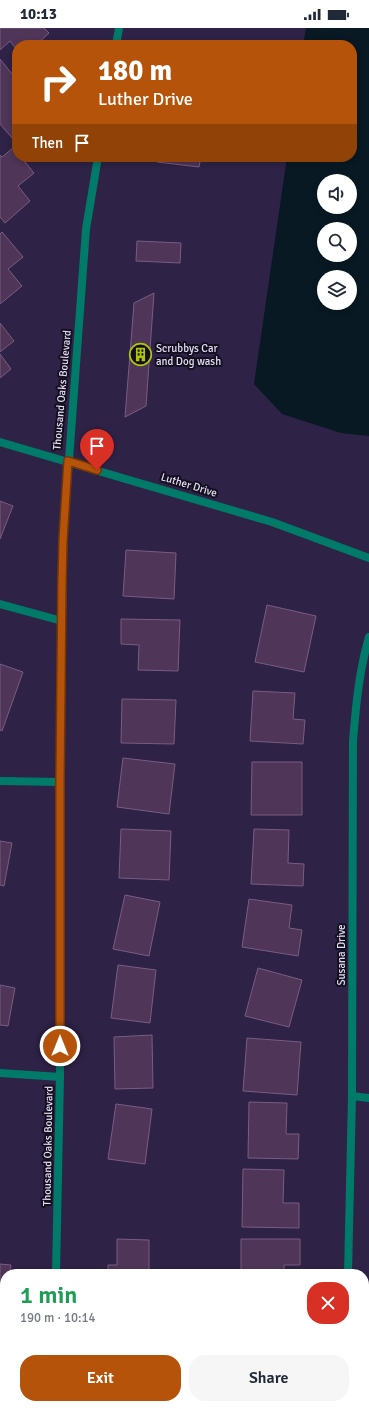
<!DOCTYPE html>
<html lang="en">
<head>
<meta charset="utf-8">
<style>
  :root { --surface:#fff; --page:#f6f6f7; --text:#1f2937; --muted:#747a83; --accent:#b45309 }
  body { margin:0; font-family:Signika,sans-serif; background:var(--page); color:var(--text); height:100vh; display:flex; flex-direction:column; font-size:15px; white-space:nowrap }
  * { box-sizing:border-box; margin:0 }
  p { font-size:13px; color:var(--muted) }
  .icon { flex:none; width:22px; height:22px; fill:none; stroke:currentColor; stroke-width:2; stroke-linecap:round; stroke-linejoin:round }
  .map { position:relative; flex:1; overflow:hidden }
  .drawer { position:absolute; left:0px; top:1241px; width:369px; height:140px; display:flex; flex-direction:column; background:var(--surface); border-radius:16px 16px 0 0; box-shadow:0 2px 6px #0003 }
  .drawer>* { flex:none }
  .top-card { position:absolute; left:12px; top:12px; width:345px; height:122px; border-radius:16px; box-shadow:0 2px 6px #0003; background:#b45309; color:#fff; overflow:hidden }
  .fabs { position:absolute; left:317px; top:146px; display:grid; gap:8px }
  .fabs a { display:grid; place-items:center; width:40px; height:40px; border-radius:50%; background:var(--surface); box-shadow:0 2px 6px #0003; font-size:20px }
  .pin { position:absolute; display:grid; place-items:center; width:34px; height:34px; color:#fff; margin:-41px -17px; border-radius:50% 50% 50% 0; rotate:-45deg; box-shadow:0 0 4px #0007 }
  .pin .icon { rotate:45deg }
  .me { position:absolute; width:44px; margin:-22px; rotate:0deg; stroke-linejoin:round; filter:drop-shadow(0 0 3px #0008) }
  .turn { display:flex; align-items:center; gap:14px; height:84px; padding:0 20px; font-size:18px }
  .turn .icon { width:52px; height:52px; stroke-width:2.5 }
  .turn b { display:block; font-size:28px; line-height:34px }
  .then { display:flex; align-items:center; height:38px; padding:0 20px; background:#0003; gap:8px; font-size:15px }
  .round { display:grid; place-items:center; flex:none; width:42px; height:42px; border-radius:16px; background:var(--page) }
  .headline { display:flex; align-items:center; justify-content:space-between; height:68px; padding:0 20px }
  h1 { font-size:24px; font-weight:600; line-height:30px; color:#1e9e55 }
  .cta { display:flex; gap:8px; margin-top:auto; padding:8px 20px }
  .cta a { flex:1; height:46px; border-radius:16px; background:var(--accent); color:#fff; font-size:16px; font-weight:600; line-height:46px; text-align:center }
  .cta a+a { background:var(--page); color:var(--text) }
  .status { display:flex; justify-content:space-between; align-items:center; height:28px; padding:0 20px; background:var(--surface); direction:ltr }
  .status svg { height:11px; fill:currentColor }
  .map>svg:first-child { display:block }
  .water { fill:#081923; fill-rule:evenodd }
  .building { fill:#4f3557; stroke:#795d82 }
  .lines { fill:none; stroke-linecap:round; stroke-linejoin:round }
  .lane { stroke:#007a69; stroke-width:8 }
  .street { stroke:#007a69; stroke-width:8 }
  .route-casing { stroke:#753606; stroke-width:10 }
  .route { stroke:#b45309; stroke-width:7 }
  .labels { text-anchor:middle; dominant-baseline:central; stroke-width:4; stroke-linejoin:round; paint-order:stroke }
  .poi-label { font-size:11px; fill:#e4ddf5; stroke:#140f1f; text-anchor:start }
  .street-label { font-size:11px; fill:#e4ddf5; stroke:#140f1f }
</style>
</head>
<body>
<div class="status"><b>10:13</b><svg viewBox="0 0 49 12"><path d="M0 12V9h3v3zM5 12V6h3v6zM10 12V3h3v9zM15 12V0h3v12zM26 1h20v11H26zM47 4h2v5h-2z"/></svg></div>
<div class="map">
<svg width="369" height="1381" viewBox="0 0 369 1381">
  <rect width="100%" height="100%" fill="#2e2246"/>
  <path class="water" d="M306,0H369V408L341,405L282,386L254,356L287,129H352V17H303ZM324,153H350V179H324ZM324,201H350V227H324ZM324,249H350V275H324Z"/>
  <path class="building" d="M0,0H44L49,5L36,17H17V22L10,13L0,22Z
    M0,31L12,46L17,42V108L13,111L0,96Z
    M13,120L17,124V129H21L34,145L18,158L30,173L5,195L0,189V127L2,129Z
    M157,129H201L199,139L157,134Z
    M2,204L23,229L8,241L22,258L0,276V206Z
    M137,213L181,215L180,235L136,233Z
    M154,265L146,378L125,389L134,275Z
    M0,295L14,313L0,324Z
    M0,326L11,341L0,350Z
    M0,473L13,478L0,511Z
    M126,522L176,525L174,571L123,568Z
    M267,577L316,588L304,644L255,634Z
    M121,591L180,592L178,643L138,642L139,617L121,616Z
    M0,636L23,644L2,703L0,702Z
    M253,663L295,665L293,691L305,692L303,716L250,713Z
    M122,671L176,672L174,716L121,715Z
    M123,730L175,736L169,786L117,779Z
    M252,734H302V787H251Z
    M121,801L171,803L169,852L119,850Z
    M254,801L289,802L288,835L304,836L303,858L251,856Z
    M0,813L12,815L4,858L0,857Z
    M125,867L160,874L149,928L113,921Z
    M249,871L292,877L289,900L302,902L298,928L242,919Z
    M118,937L156,942L150,995L111,990Z
    M258,940L302,952L289,999L245,988Z
    M0,957L15,960L8,998L0,997Z
    M152,1007L153,1060L115,1061L114,1009Z
    M247,1010L301,1014L297,1067L243,1063Z
    M249,1074L287,1075L286,1106H299L298,1131L248,1130Z
    M116,1076L152,1081L145,1136L108,1131Z
    M243,1141L284,1142L283,1175H299V1200L242,1199Z
    M117,1211L149,1212V1246H108V1237H117Z
    M241,1211H300V1237H284V1246H241Z
    M0,1236L11,1237L9,1246H5L4,1286L0,1285Z
    M117,1376H148V1381H110H117Z
    M247,1376H282V1381H296H230V1378H247Z"/>
  <g class="lines">
    <path class="lane" d="M0,576L62,593"/>
    <path class="street" d="M116,17L119,0
      M0,414L272,494L369,530
      M0,753L60,754
      M0,1045L60,1049
      M352,1068L369,1070
      M56,1246L60,1049V754L63,513L86,201L98,129
      M348,1246L352,1068L353,713C356,677 359,643 369,609
      M0,1337H5
      M51,1376V1381
      M346,1381V1376"/>
  </g>
  <g class="lines">
    <defs>
      <path id="route" d="M60,1018V754L62,553L63,512L68,433L97,442"/>
    </defs>
    <use href="#route" class="route-casing"/>
    <use href="#route" class="route"/>
  </g>
  <defs>
    <symbol id="building-ring" viewBox="-11 -11 22 22"><circle r="9.5" fill="#140f1f" stroke="#aec509" stroke-width="1.5"/><path d="M-4-6H4V6H1V3H-1V6H-4ZM-2.5-4.3h1.7v1.8h-1.7ZM.8-4.3h1.7v1.8H.8ZM-2.5-1h1.7V.8h-1.7ZM.8-1h1.7V.8H.8Z" fill="#aec509"/></symbol>
  </defs>
  <g fill-rule="evenodd">
    <use href="#building-ring" x="128" y="314" width="25" height="25"/>
  </g>
  <g class="labels">
    <g class="poi-label">
      <text x="156" y="320">Scrubbys Car<tspan x="156" dy="13">and Dog wash</tspan></text>
    </g>
    <g class="street-label">
      <text transform="translate(62 362) rotate(-85)">Thousand Oaks Boulevard</text>
      <text transform="translate(189 457) rotate(17)">Luther Drive</text>
      <text transform="translate(341 927) rotate(-90)">Susana Drive</text>
      <text transform="translate(48 1118) rotate(-89)">Thousand Oaks Boulevard</text>
    </g>
  </g>
</svg>
<div class="fabs">
<a><svg class="icon" aria-label="sound" viewBox="0 0 24 24"><path d="M4 9h4l5-4v14l-5-4H4zM17 9q2 3 0 6"/></svg></a>
<a><svg class="icon" aria-label="search" viewBox="0 0 24 24"><circle cx="10" cy="10" r="6"/><path d="M15 15l6 6"/></svg></a>
<a><svg class="icon" aria-label="layers" viewBox="0 0 24 24"><path d="M12 4l9 5-9 5-9-5zM3 14l9 5 9-5"/></svg></a>
</div>
<div class="pin" style="left:97px;top:442px;background:#d93025"><svg class="icon" aria-label="arrive" viewBox="0 0 24 24"><path d="M6 21V4h12l-3 4 3 4H6"/></svg></div>
<svg class="me" style="left:60px;top:1018px" viewBox="-20 -20 40 40"><circle r="17" fill="#b45309" stroke="#fff" stroke-width="3"/><path d="M0-11L8 9 0 5-8 9z" fill="#fff"/></svg>
<div class="top-card">
<div class="turn"><svg class="icon" aria-label="right" viewBox="0 0 24 24"><path d="M7 20v-9h11M14 6l5 5-5 5"/></svg><div><b>180 m</b>Luther Drive</div></div>
<div class="then">Then<svg class="icon" aria-label="arrive" viewBox="0 0 24 24"><path d="M6 21V4h12l-3 4 3 4H6"/></svg></div>
</div>
<section class="drawer">
<div class="headline"><div><h1>1 min</h1><p>190 m · 10:14</p></div><a class="round" style="background:#d93025;color:#fff"><svg class="icon" aria-label="close" viewBox="0 0 24 24"><path d="M6 6l12 12M18 6L6 18"/></svg></a></div>
<div class="cta"><a>Exit</a><a>Share</a></div>
</section>
</div>
</body>
</html>
